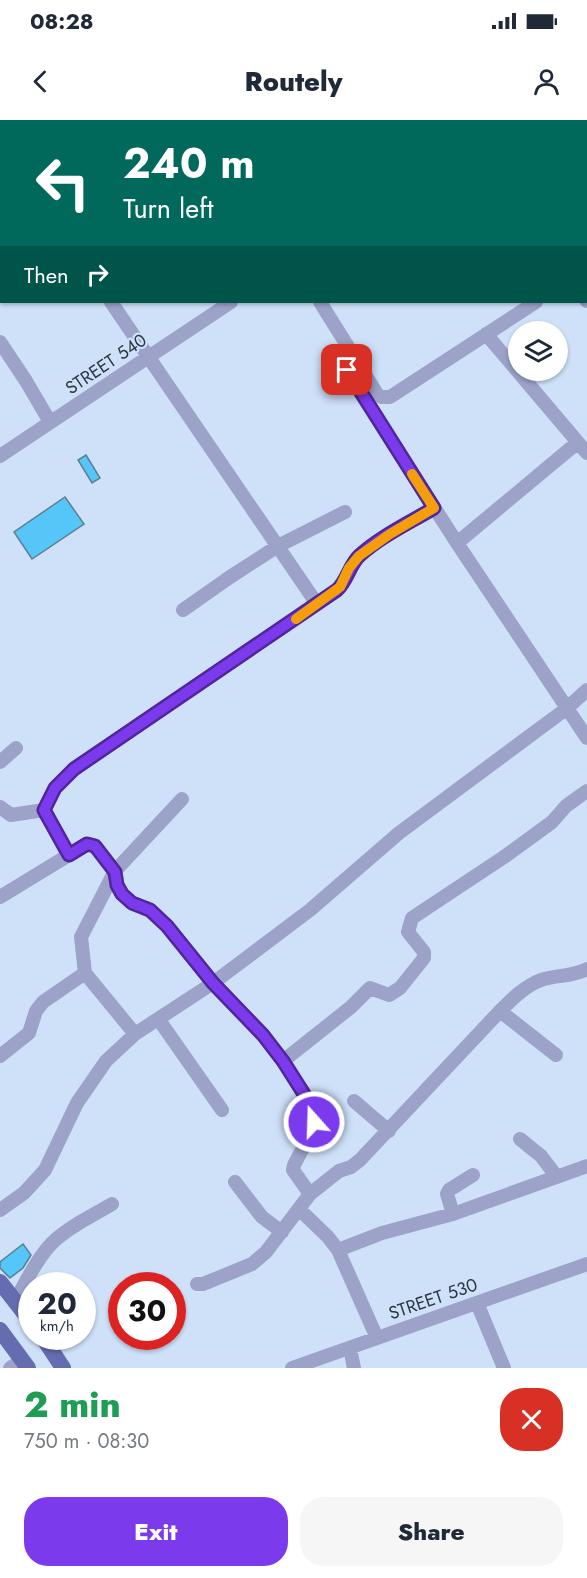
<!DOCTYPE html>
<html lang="en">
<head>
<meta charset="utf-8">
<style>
  :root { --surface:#fff; --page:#f6f6f7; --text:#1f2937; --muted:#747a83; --accent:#7c3aed }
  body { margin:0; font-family:Jost,sans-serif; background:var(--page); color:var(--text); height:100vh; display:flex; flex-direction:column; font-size:22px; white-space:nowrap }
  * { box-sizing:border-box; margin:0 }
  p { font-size:20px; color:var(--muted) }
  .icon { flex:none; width:33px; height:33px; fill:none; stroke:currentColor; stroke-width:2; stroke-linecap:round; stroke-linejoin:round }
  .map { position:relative; height:1248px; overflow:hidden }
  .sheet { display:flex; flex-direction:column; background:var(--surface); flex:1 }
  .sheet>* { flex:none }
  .guide { position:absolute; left:0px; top:0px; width:588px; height:183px; box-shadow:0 2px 4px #0004; background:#00695c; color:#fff; overflow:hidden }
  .controls { position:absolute; left:508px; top:201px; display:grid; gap:12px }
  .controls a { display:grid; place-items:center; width:60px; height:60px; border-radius:50%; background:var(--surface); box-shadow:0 2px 4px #0004; font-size:30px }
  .speed { position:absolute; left:18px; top:1152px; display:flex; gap:12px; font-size:30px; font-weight:700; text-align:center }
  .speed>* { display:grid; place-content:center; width:78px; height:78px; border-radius:50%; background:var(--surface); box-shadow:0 2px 4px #0004; line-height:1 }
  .speed small { font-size:15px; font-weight:400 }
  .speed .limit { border:9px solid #d22; background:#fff; color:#111 }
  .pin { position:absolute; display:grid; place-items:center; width:51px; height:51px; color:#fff; margin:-26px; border-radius:12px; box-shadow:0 3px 9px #0006 }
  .me { position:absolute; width:66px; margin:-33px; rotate:340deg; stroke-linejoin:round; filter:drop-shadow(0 0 4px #0008) }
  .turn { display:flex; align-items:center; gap:21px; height:126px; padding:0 24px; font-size:27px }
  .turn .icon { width:78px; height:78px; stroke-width:2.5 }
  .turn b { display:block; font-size:42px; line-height:51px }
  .then { display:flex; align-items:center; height:57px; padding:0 24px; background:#0003; gap:12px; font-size:22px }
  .round { display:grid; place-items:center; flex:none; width:63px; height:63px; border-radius:24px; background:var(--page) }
  .headline { display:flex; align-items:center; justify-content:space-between; height:102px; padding:0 24px }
  h1 { font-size:36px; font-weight:800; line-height:45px; color:#1e9e55 }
  .cta { display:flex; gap:12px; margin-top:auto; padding:12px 24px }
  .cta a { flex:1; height:69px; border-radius:24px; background:var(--accent); color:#fff; font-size:24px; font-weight:800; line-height:69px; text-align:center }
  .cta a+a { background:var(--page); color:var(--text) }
  .status { display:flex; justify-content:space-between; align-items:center; height:42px; padding:0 30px; background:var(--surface); direction:ltr }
  .status svg { height:16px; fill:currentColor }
  header { display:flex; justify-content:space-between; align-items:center; height:78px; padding:0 24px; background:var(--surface); font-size:27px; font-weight:800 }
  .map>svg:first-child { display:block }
  .building { fill:#56c5f8; stroke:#5c7f92; stroke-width:1.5 }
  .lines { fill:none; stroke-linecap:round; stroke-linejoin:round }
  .minor { stroke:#9ca2c8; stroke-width:14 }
  .major { stroke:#666cb0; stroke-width:16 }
  .route-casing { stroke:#51269a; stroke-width:15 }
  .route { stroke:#7c3aed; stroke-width:10 }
  .slow { stroke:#f59e0b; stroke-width:10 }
  .labels { text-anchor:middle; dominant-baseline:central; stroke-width:4.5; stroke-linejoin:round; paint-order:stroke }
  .street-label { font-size:18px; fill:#2d3642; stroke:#cee1f9 }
</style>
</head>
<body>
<div class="status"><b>08:28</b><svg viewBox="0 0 49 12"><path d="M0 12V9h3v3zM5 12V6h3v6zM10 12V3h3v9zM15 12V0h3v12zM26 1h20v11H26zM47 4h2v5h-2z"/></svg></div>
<header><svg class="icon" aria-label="back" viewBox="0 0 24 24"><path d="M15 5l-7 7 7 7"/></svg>Routely<svg class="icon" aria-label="person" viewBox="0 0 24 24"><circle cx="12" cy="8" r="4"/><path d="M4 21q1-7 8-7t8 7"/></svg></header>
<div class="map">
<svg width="587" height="1248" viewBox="0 0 587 1248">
  <rect width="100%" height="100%" fill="#cee1f9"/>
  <path class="building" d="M86,335L100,358L92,363L78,340Z
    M65,377L84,404L32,439L14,412Z
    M23,1124L31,1135L23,1148L10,1158L0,1148V1142Z"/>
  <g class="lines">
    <path class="minor" d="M195,0L196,2
      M502,2L504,0
      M586,84H587
      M586,147H587
      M586,180L587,181
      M111,182L317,484
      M320,182L350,230L346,244L349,255L457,423L587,618
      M486,214L587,333
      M0,222L26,261L50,302
      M350,230L377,274L381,277H390L536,182
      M0,336L231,182
      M457,423L577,323
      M183,490L230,457L278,426L345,392
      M0,642L16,628
      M0,687L11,695L44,690
      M44,690L55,668L74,649L337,470C347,461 349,446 359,436C381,416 409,403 434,388
      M44,690L68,735
      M0,777L87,724L95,726L115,751L117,765L122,774L132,783L150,791L167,806L213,863L263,915L283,941L304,974L313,994L314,1002L313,1009L294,1045L293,1050L310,1074
      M500,891L556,935
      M159,900L222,990
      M135,914L85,853L81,817L115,751L182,679
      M0,936L29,913L36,891L43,882L85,853
      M283,941L351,887L370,868L389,875L400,868L424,838V832L408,812L412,798L504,737L552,702L566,686L587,671
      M354,981L389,1011
      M520,1019L541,1036L557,1057
      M235,1062L262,1097L282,1112
      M0,1090L24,1073L45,1050L77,983L106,941L135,914L213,863L310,790L399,713L566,589L587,570
      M300,1090L328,1117L338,1130L377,1218
      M453,1094L447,1074L449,1070L473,1055
      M338,1130L382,1113L453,1094L587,1046
      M197,1164H203L252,1144L266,1132L310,1074L339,1051L351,1047L360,1040L500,891C512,879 525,866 541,860C556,855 570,857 587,849
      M15,1181C26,1162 37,1138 53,1122C70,1106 92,1096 112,1084
      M477,1183L504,1248
      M350,1228L354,1248
      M10,1248L22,1240
      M292,1248L587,1144"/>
    <path class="major" d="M0,1162L32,1203
      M0,1210L28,1248
      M42,1216L63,1248"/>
  </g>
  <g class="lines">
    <defs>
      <path id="route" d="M314,1002L313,994L304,974L283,941L263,915L213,863L167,806L150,790L132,783L122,774L117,765L115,752L95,726L87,724L69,735L44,690L55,668L74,649L337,470C347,461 349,446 359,436C381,416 409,403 434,388L347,250"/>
    </defs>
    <use href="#route" class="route-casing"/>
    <use href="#route" class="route"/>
    <path class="slow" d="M296,499L340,467L349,448L359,436L390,414L434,388L412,354"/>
  </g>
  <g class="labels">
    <g class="street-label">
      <text transform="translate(106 244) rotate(-34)">STREET 540</text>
      <text transform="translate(433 1179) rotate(-19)">STREET 530</text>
    </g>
  </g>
</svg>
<div class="controls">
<a><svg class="icon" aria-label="layers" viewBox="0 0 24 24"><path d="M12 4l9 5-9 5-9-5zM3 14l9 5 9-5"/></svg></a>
</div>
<div class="speed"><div>20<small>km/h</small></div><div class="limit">30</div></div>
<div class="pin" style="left:347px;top:250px;background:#d93025"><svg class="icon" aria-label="arrive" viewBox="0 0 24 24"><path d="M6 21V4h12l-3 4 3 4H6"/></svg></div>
<svg class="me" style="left:314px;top:1002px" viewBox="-20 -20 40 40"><circle r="17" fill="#7c3aed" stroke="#fff" stroke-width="3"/><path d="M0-11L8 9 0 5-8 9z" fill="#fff"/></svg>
<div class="guide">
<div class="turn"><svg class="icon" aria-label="left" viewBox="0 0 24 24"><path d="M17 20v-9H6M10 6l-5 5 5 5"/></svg><div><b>240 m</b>Turn left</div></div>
<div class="then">Then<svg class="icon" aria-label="right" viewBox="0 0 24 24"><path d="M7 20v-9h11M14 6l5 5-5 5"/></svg></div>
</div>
</div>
<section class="sheet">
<div class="headline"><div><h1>2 min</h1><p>750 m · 08:30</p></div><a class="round" style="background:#d93025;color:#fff"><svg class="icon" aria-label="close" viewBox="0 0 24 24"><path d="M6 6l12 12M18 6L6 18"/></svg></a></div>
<div class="cta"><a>Exit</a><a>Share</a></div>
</section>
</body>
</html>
